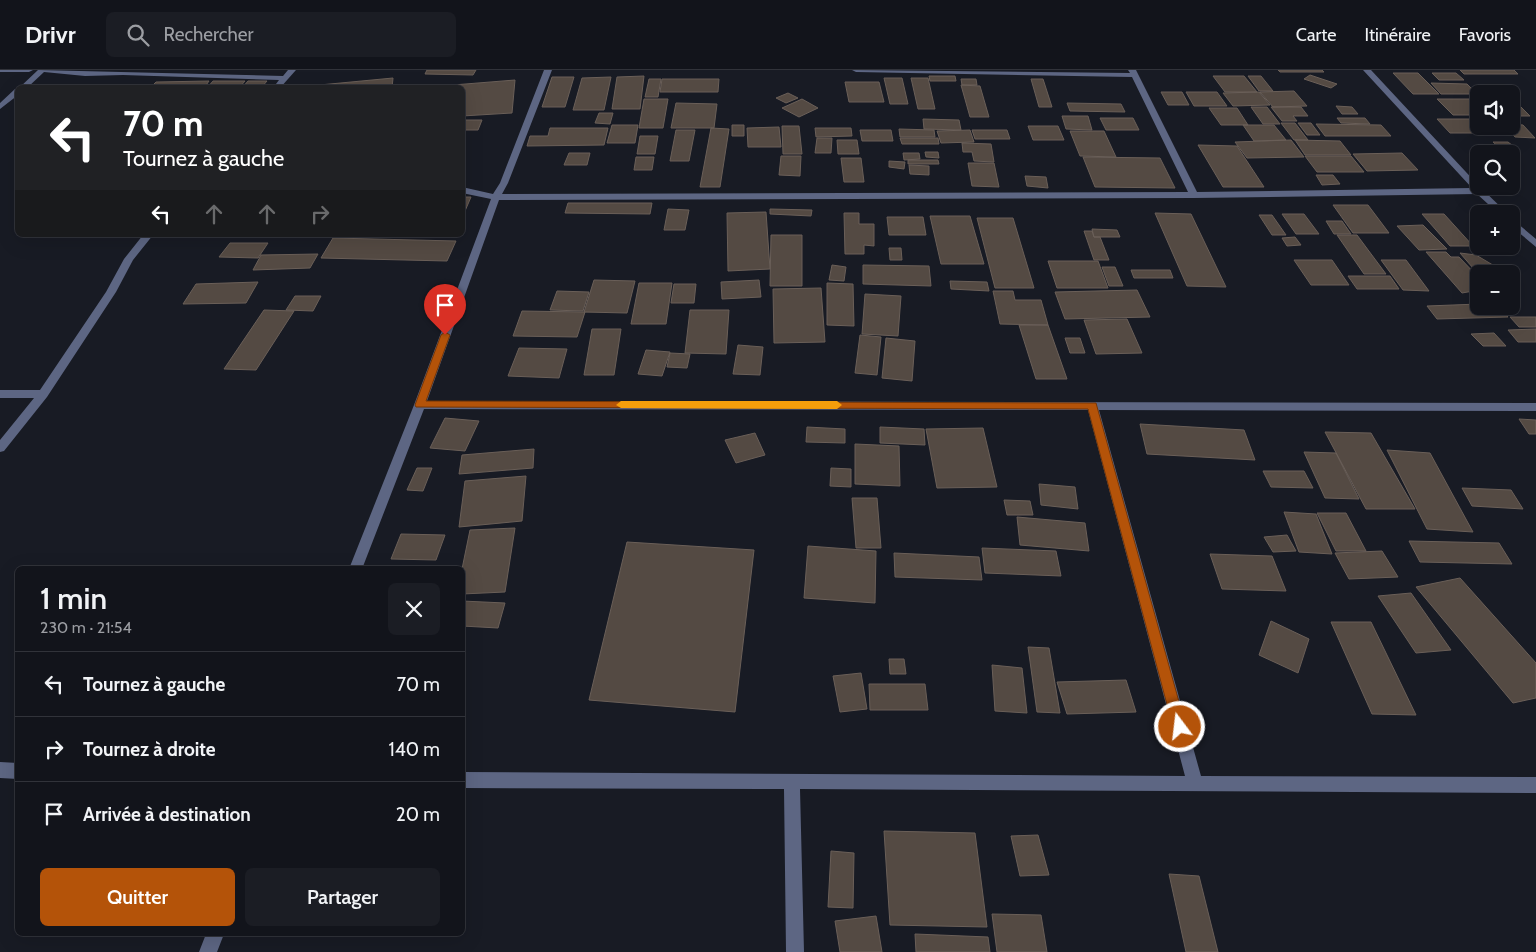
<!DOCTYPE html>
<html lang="fr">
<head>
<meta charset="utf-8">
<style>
  :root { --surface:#12141b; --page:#1b1d24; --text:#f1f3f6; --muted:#9c9ea3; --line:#31333a; --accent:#b45309 }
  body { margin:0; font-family:Cabin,sans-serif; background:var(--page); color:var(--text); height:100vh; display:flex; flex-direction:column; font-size:19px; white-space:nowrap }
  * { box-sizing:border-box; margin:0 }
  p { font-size:16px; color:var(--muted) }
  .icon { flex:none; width:28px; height:28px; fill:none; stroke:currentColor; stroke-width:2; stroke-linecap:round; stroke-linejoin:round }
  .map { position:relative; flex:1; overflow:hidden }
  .sheet { position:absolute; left:15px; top:496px; width:450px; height:370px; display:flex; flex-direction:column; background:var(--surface); border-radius:8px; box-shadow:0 5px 20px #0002,0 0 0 1px var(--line) }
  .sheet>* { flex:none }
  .banner { position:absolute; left:15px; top:15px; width:450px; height:152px; border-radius:8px; box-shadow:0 5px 20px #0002,0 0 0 1px var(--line); background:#202124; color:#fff; overflow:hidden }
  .fabs { position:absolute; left:1470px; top:15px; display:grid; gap:10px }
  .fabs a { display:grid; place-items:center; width:50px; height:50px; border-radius:8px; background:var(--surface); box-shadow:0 5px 20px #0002,0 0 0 1px var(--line); font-size:25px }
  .pin { position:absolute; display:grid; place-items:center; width:42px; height:42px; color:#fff; margin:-51px -21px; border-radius:50% 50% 50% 0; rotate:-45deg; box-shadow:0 0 5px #0007 }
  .pin .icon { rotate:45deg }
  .me { position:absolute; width:55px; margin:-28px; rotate:345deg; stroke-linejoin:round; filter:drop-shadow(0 0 4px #0008) }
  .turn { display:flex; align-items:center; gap:18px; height:105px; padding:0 25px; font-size:22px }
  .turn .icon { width:65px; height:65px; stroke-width:2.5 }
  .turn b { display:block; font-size:35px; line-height:42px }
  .lanes { display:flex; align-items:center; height:48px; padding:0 25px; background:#0003; justify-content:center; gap:25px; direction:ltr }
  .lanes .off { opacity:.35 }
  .round { display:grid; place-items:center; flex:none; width:52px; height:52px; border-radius:8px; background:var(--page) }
  .summary { display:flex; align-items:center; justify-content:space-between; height:85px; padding:0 25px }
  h1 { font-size:30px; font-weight:600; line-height:38px }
  .action { display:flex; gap:10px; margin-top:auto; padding:10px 25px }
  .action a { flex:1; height:58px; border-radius:8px; background:var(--accent); color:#fff; font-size:20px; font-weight:600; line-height:58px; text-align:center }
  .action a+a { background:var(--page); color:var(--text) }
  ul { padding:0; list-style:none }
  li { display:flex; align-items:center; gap:15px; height:65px; padding:0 25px; border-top:1px solid var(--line) }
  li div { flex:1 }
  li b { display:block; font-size:19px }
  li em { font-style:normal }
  header { display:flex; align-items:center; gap:30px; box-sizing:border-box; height:70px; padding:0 25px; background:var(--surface); border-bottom:1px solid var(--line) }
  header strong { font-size:24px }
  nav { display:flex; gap:28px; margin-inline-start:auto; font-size:18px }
  .search { width:350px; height:45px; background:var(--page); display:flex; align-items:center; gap:12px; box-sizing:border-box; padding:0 18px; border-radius:8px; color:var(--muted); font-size:19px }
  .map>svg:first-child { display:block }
  .building { fill:#544a43; stroke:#6a5f58 }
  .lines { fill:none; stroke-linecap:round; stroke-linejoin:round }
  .street { fill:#5d6683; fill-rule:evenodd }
  .route { fill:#b45309; stroke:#753606 }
  .slow { fill:#f59e0b }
</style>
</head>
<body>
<header>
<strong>Drivr</strong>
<div class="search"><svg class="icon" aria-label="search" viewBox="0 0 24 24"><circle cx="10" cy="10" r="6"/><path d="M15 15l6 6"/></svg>Rechercher</div>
<nav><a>Carte</a><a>Itinéraire</a><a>Favoris</a></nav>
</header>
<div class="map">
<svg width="1536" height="882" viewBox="0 0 1536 882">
  <rect width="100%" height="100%" fill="#181b24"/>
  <path class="building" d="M427,0H476L473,5L425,4Z
    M1278,0H1322L1324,2H1280Z
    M1460,0H1514L1518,4H1464Z
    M1393,3H1418L1439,24H1413Z
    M1432,3H1456L1464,10H1439Z
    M1310,5L1337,14L1331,18L1304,9Z
    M644,6L640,39H612L617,7Z
    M929,6H955L956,11H930Z
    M1213,6H1244L1257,22H1225Z
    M1248,6H1261L1273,21H1259Z
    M552,7H574L565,37H542Z
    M611,7L604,40H573L582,8Z
    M393,8L392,18H309V16Z
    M884,8H902L908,34H890Z
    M911,8H928L935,39H918Z
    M649,9H661L658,27H645Z
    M662,9H719L718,22H660Z
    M961,9H976L977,15H962Z
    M1031,9H1043L1052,37H1039Z
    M515,10L512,43L462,46V18H416Z
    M209,11L204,18H150L156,12Z
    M213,11H245L239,18H207Z
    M248,11H267L261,18H242Z
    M845,12H879L884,32H849Z
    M1431,13L1467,14L1477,24H1441Z
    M961,15L980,16L989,47H970Z
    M1294,21L1307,36L1273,37L1260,22Z
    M1161,22H1182L1189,35H1168Z
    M1186,22H1217L1227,36H1194Z
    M1259,22L1270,35L1233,36L1223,23Z
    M788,23L798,28L786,33L776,28Z
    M644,29H668L663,58H639Z
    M802,29L818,38L799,47L782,38Z
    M1437,29H1479V45H1453Z
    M1511,29H1513L1530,46H1511Z
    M676,33L717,34L714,58H671Z
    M1067,33L1121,34L1125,42L1070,41Z
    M1336,36L1352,37L1358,44H1342Z
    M1251,37H1267L1280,54H1263Z
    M1271,37H1301L1308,46H1293L1297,51H1282Z
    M1209,38H1237L1248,55H1221Z
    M599,43H613L610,54L595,53Z
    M1062,46H1088L1092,60L1066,59Z
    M1100,48H1133L1139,60H1106Z
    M1337,48H1365L1370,54L1341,53Z
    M923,49L959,50L961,60L924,59Z
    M1437,49H1469L1483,63H1450Z
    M462,50H482L478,60H462Z
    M1281,53H1295L1308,70H1294Z
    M1298,53H1311L1320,65H1307Z
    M1316,54L1381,55L1391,66H1325Z
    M1511,54L1523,55L1535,68L1515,67L1506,56H1511Z
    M612,55H638L635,73H607Z
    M732,55H744V66H732Z
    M1243,55H1274L1286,70L1254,71Z
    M782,56H799L802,84H783Z
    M1028,56H1058L1064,70H1033Z
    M779,57L781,77H748L747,58Z
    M550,58H608L604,75L527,76L530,66H548Z
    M711,58L729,59L720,117H700Z
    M815,58H851L852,66L816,67Z
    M899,59L934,60L935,67H900Z
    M676,60H695L689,91H670Z
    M860,60H891L893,71H862Z
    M970,60L974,72L941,73L937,61Z
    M972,60H1007L1010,69H975Z
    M1070,61H1104L1116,87L1080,86Z
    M640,66H658L655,84H637Z
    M817,68H832L831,83H815Z
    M900,68H938L939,74H902Z
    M837,70H857L859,84H838Z
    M1291,70L1304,87L1247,88L1235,72Z
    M1295,70L1340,71L1351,85H1305Z
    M1493,72H1508L1517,79L1502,80Z
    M962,73L991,74L994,92L974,91L972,82H963Z
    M1198,75L1237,76L1264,117H1223Z
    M925,82H938L939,88L926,87Z
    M569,83H590L587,95H564Z
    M903,83H919L920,89L904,90Z
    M1402,83L1418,100L1367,101L1353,84Z
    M781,86H801L800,106L779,105Z
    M1305,86H1351L1364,102H1317Z
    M636,87H654L652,100H634Z
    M1083,87L1160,88L1175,118L1095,117Z
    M841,88H861L864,112H844Z
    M908,90H938L939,94H908Z
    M889,91L905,92L904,99L889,97Z
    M968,93H994L999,117L972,116Z
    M909,95L929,96V105L910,104Z
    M1316,105H1333L1340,114L1322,115Z
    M1025,106L1046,107L1048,118L1027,116Z
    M462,127H471L462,148Z
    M568,133H652L650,144L565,143Z
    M1333,135H1368L1389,163H1353Z
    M668,139L689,140L685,160H664Z
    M770,139L812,140L811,146L770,144Z
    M766,142L770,199L728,201L727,143Z
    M844,143H859V154H874V176L864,175V184H845Z
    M1155,143L1191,144L1226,217L1187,216Z
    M1282,144H1304L1319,164H1296Z
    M1422,144H1444L1473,176H1450Z
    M1259,145H1272L1286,165H1272Z
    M930,146H970L984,194H941Z
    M887,147H923L926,165H889Z
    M977,148H1013L1034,218H995Z
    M1326,151H1342L1351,164H1334Z
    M1423,155L1447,179L1419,180L1397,156Z
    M1092,159L1117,160L1120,167H1094Z
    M1084,161H1092L1094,167H1100L1109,190H1094Z
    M332,165H447L331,166Z
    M771,165H802V216H770Z
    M1337,165H1357L1386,204H1364Z
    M1295,167L1301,175L1287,176L1282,168Z
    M333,168L456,171L447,191L321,188Z
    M230,173H268L258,188L219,187Z
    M889,178H901L902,190H890Z
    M1426,182H1446L1451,187H1459L1479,208V220L1462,223Z
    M1460,183L1476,185L1508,204L1479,205Z
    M318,184L310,198L253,200L261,185Z
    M1294,190H1332L1349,215H1311Z
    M1381,190H1406L1429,221L1403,220Z
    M1048,191H1098L1108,218H1057Z
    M832,195L846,197L844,211L829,210Z
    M863,195L929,196L931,216L863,214Z
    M1102,197H1115L1123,216H1109Z
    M1131,200H1170L1173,208H1134Z
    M1348,206H1390L1399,219H1357Z
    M594,210L635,211L627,243L584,242Z
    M759,210L761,227L722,229L721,212Z
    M950,211L987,212L989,221L951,219Z
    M258,212L246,233L183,234L196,214Z
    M639,213H672L666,254H631Z
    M827,213L853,214L854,256L827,255Z
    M674,214H696L694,233H671Z
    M821,218L825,272L774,273L773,219Z
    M1137,220L1150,247L1065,249L1055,222Z
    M557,221L589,222L583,241L550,240Z
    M993,221H1013L1015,230H1041L1048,255L1000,254Z
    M865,224L901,226L898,266L862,264Z
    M295,226H321L313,241L286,240Z
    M1479,234V236H1498L1508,247L1437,249L1427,236Z
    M264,240L294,241L256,300L224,299Z
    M690,240H729L726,284L685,283Z
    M522,241L585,242L577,267L513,266Z
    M1510,247H1536V257H1519Z
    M1127,249L1142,283L1096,284L1084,250Z
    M1019,255H1048L1067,309H1036Z
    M592,259H621L614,305H584Z
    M1536,259V272H1518L1508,260Z
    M1494,263L1506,276H1483L1471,264Z
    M860,265L881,267L877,305L855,303Z
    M886,268L915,271L912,311L882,308Z
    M1065,268H1080L1085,283H1070Z
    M738,275L763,277L760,305L733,304Z
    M519,278L567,279L559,308L508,306Z
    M646,280L670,282L662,306L638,304Z
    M670,283L690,284L687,298L667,297Z
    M445,348L479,351L465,381L430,378Z
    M1519,349L1536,350V364H1529Z
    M1140,354L1244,360L1255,390L1147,384Z
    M807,357L845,359V373L806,372Z
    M880,357L924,359L925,375L880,373Z
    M983,358L997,417L937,418L926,359Z
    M1325,362L1371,363L1415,439H1366Z
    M755,363L765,385L736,393L725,370Z
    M855,374L899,376L900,416L855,414Z
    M534,379L533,398L459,404L462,385Z
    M1387,380L1430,383L1473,462L1427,459Z
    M1304,382L1336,383L1359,429L1325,428Z
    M417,398H432L423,421L407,420Z
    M831,398L851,399V417L830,416Z
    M1263,401H1304L1313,418L1271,417Z
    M526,406L522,451L459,457L465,411Z
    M1039,414L1075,417L1078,439L1041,435Z
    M1462,418L1511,420L1523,439L1472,436Z
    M852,428H877L881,478H856Z
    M1004,430L1030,431L1033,445H1007Z
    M1284,442L1316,444L1332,484L1299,482Z
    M1317,443H1346L1366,481H1336Z
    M1017,447L1085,453L1089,481L1020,475Z
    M515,458L505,522L462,524V499L470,460Z
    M401,464L445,465L436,490L391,489Z
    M1287,465L1296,481L1273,482L1264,467Z
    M1409,471L1499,473L1512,494L1420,492Z
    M627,472L754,480L735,642L589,630Z
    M808,476L876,481L875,533L804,528Z
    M982,478L1056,481L1061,506L985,503Z
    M1382,481L1398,507L1349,509L1335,483Z
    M894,483L979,487L982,510L895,507Z
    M1210,484L1272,486L1286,521L1222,519Z
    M1460,508L1536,593V628L1513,633L1416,517Z
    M1411,523L1451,580L1416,583L1378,526Z
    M462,531L505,533L498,558L462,556Z
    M1271,551L1309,569L1298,603L1259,585Z
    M1331,552H1371L1416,645L1372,644Z
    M1028,577L1049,578L1060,643L1037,642Z
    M889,589H904L906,604H890Z
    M992,595L1022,598L1027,643L995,641Z
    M861,603L867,639L840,642L833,606Z
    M1126,610L1136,642L1067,644L1057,612Z
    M869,614H925L928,640H870Z
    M884,761L975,763L987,857L890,855Z
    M1038,765L1049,805L1020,806L1011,766Z
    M831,781L854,783L853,838L828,837Z
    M1169,804L1199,806L1218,882H1186Z
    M992,844L1041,845L1047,882H997Z
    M876,846L882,882H840L835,851Z
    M915,864L988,867L990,882H916Z"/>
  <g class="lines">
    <path class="street" d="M0,0H33L29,2H0Z
      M38,0L283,6L288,0H296L280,18H273L279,10L123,5L85,6L44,2L27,18H19Z
      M544,0H552L508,113L502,124L1188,122L1132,7L856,2L852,0L1130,3L1128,0H1136L1197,122L1472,118L1363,0H1371L1479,116L1508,144H1499L1477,124L1194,128L499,130L427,331L1536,333V341L1099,340L1201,706L1536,707V723L800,719L804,882H786L784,719L462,718V702L1185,706L1088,340L424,339L362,499H349L414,335L491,129L462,123V117L493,124L500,113Z
      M15,19H18V25L0,39V33Z
      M1511,148L1536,169V177L1511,156Z
      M143,165H153L133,190L116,222L47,327L4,381L0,382V370L34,328H0V320H40L106,222L124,189Z
      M0,692L18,693V709L0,708Z
      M206,864H224L217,882H199Z"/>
  </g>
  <path class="route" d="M445,262L450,265L426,331L1096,333L1186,657L1184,662L1180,664L1175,662L1173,657L1088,339L416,337L415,335L441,265Z"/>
  <path class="slow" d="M621,331H837L842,335L837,339L621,338L616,335Z"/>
</svg>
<div class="fabs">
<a><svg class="icon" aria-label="sound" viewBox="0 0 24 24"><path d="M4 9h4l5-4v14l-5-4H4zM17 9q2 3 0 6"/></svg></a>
<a><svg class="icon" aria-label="search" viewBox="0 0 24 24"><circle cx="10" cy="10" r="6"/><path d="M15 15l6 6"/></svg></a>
<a>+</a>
<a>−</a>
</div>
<div class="pin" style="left:445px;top:265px;background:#d93025"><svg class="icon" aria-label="arrive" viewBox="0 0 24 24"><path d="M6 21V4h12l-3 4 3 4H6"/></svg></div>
<svg class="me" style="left:1180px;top:657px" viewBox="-20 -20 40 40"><circle r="17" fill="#b45309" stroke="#fff" stroke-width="3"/><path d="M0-11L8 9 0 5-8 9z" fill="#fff"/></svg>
<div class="banner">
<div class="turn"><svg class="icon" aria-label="left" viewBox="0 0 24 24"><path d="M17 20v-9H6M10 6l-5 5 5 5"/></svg><div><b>70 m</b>Tournez à gauche</div></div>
<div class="lanes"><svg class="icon" aria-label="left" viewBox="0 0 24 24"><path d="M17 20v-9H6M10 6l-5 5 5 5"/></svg><svg class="icon off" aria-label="ahead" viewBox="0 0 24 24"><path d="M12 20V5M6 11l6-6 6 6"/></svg><svg class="icon off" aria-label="ahead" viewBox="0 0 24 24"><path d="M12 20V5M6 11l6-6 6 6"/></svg><svg class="icon off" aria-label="right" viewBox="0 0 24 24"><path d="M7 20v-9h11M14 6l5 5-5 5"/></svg></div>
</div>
<section class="sheet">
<div class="summary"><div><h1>1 min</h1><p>230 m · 21:54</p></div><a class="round"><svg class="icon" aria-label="close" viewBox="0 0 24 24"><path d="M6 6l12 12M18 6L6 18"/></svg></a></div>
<ul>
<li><svg class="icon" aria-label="left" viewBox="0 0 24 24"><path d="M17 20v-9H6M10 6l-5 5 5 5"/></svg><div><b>Tournez à gauche</b></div><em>70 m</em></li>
<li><svg class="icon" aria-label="right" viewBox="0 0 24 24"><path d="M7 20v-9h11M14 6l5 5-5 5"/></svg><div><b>Tournez à droite</b></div><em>140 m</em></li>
<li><svg class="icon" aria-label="arrive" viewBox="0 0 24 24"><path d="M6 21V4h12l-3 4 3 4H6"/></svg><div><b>Arrivée à destination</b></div><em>20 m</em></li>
</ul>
<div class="action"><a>Quitter</a><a>Partager</a></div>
</section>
</div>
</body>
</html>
